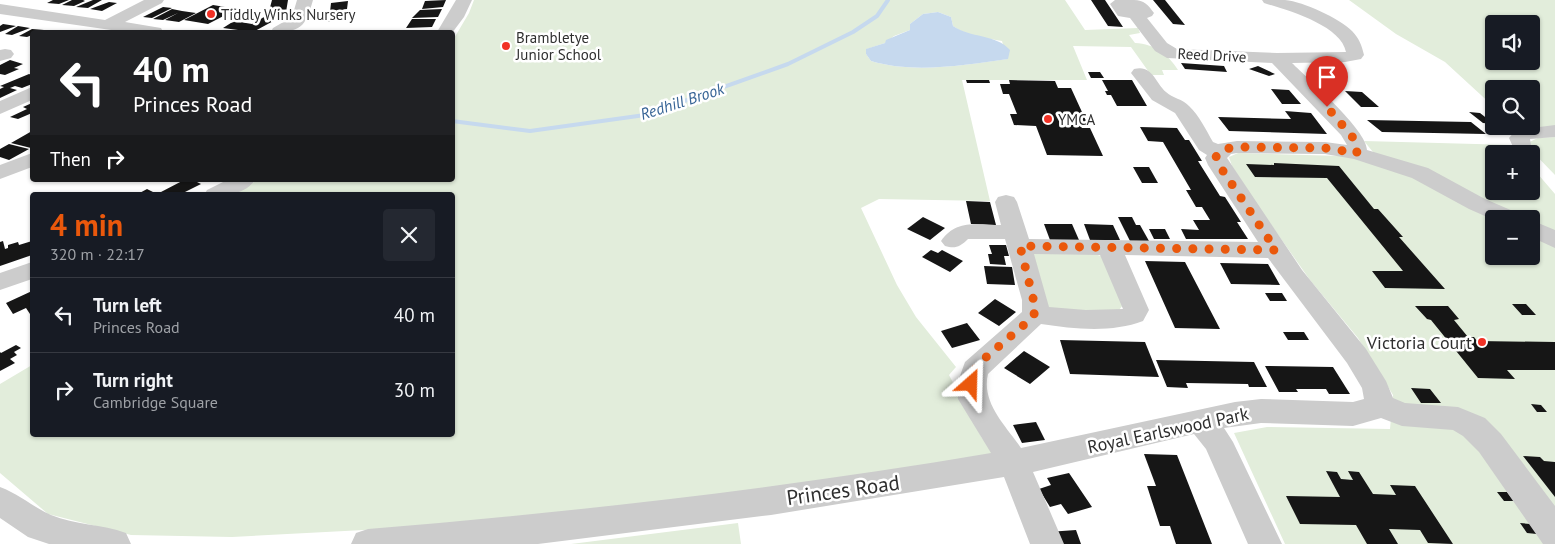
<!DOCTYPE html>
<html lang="en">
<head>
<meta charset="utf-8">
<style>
  :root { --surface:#171b24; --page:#242831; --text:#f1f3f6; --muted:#9ea1a6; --line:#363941; --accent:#ea580c }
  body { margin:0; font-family:"PT Sans",sans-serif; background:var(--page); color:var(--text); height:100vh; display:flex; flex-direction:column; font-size:19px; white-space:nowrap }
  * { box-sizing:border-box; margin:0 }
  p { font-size:16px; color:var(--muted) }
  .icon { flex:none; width:28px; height:28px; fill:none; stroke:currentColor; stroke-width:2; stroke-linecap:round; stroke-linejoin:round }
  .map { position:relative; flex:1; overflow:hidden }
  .details { position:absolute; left:30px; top:192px; width:425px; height:245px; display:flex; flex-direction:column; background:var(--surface); border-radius:5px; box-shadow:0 1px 4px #0004 }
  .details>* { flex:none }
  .banner { position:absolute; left:30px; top:30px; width:425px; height:152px; border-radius:5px; box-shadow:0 1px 4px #0004; background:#202124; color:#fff; overflow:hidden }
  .buttons { position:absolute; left:1485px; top:15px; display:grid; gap:10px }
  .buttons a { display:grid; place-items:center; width:55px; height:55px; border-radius:5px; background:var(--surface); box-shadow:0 1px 4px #0004; font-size:25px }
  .pin { position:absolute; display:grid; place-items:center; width:42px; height:42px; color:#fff; margin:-51px -21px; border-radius:50% 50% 50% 0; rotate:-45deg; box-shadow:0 0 5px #0007 }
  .pin .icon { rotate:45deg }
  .me { position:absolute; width:55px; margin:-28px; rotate:25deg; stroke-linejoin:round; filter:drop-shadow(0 0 4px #0008) }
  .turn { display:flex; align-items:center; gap:18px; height:105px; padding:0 20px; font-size:22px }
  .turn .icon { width:65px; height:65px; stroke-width:2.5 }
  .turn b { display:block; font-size:35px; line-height:42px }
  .then { display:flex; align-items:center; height:48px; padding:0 20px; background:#0003; gap:10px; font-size:19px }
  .round { display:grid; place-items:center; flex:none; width:52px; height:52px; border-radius:5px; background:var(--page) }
  .head { display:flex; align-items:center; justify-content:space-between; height:85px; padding:0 20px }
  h1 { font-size:30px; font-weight:700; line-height:38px; color:var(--accent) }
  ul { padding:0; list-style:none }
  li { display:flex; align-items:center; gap:15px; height:75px; padding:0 20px; border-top:1px solid var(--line) }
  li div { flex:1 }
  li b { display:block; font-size:19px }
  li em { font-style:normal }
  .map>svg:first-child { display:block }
  .green { fill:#e2eddb; fill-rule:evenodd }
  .water { fill:#c6d9ee }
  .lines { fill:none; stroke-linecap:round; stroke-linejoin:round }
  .stream { stroke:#c6d9ee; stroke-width:4 }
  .building { fill:#161616 }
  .minor { fill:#ccc; fill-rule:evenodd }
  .route { stroke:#ea580c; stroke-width:9; stroke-dasharray:0 16.2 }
  .poi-dot { fill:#f13125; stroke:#fff; stroke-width:2 }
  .labels { text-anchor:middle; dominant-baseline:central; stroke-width:5; stroke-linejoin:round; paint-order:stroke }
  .far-poi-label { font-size:15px; fill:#2f2f2f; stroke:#fff; text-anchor:start }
  .far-street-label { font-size:15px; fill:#2f2f2f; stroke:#fff }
  .far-water-label { font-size:16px; font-style:italic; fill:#376496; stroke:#fff }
  .poi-label { font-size:18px; fill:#2f2f2f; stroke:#fff; text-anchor:end }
  .street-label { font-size:18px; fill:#2f2f2f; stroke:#fff }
  .near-street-label { font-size:21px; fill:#2f2f2f; stroke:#fff }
</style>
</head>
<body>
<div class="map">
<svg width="1555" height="544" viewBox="0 0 1555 544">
  <rect width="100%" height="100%" fill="#fff"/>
  <path class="green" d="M474,0H1065L1085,30L1138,28L1140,33L1129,35L1135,43C1155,44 1168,54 1178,70H1162L1164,75H1151L1131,47L1073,46L1087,80H962L990,201L879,199L861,208L897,285L916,317L956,367L949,375L982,438L1002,456L835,485L421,527L232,537L131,535L48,514L0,473V384L32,365V435H452V195H229L258,180H452L453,40L469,13ZM938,12L951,17L953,26C967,36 986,38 1002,41L1007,59C964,65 914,74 871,61L866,54L867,49L885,43L894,36L910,30V24L923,14Z
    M1349,0H1555V127L1524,128L1520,126H1531V89H1494V107L1445,62L1396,34ZM1494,24H1531V61H1494Z
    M1555,137V175L1525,144L1538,138Z
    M1364,141L1513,145L1521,154H1494V191H1531V166L1555,194V544H1285L1234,433L1267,427L1390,429L1393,395L1358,338L1310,280L1260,209L1232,166L1229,157L1238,153L1377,157ZM1494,219H1531V256H1494Z
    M1034,254H1094L1101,256L1123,305L1119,310L1062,312L1048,308L1033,256Z
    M738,523L741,544H571Z"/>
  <path class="water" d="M938,12L951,17L953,26C970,38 996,34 1010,50L1008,59C964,65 914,74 871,61L866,54V49L885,43L886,40L910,30V24L923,14Z"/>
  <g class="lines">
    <path class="stream" d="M452,121L530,131L645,115L788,64L853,32L877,16L888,0"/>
  </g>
  <path class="building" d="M53,0H69L59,4L47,3Z
    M72,0H85L83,1H85L74,6L62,5Z
    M93,0H102L88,8L76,7Z
    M272,0H288L286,12L268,15Z
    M446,0L443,7L422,9L425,1Z
    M1091,0H1105L1123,27L1108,26Z
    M1153,0H1165L1185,25L1173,24Z
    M348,1L347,9L330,12L331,3Z
    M109,2L117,3L102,11L90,9Z
    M213,5L237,9L208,24L184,20Z
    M163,7L172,8L152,18L143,17Z
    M172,9L182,11L196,13L179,22L165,20L178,13L163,20L153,19Z
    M442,9L438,17L412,18L420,10Z
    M345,11V19L327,22L328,13Z
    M264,17L277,19L253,32L223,28L234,21L252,24Z
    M412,19H436L432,27L406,28Z
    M3,24L16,26L0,32V26Z
    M18,26L30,28L12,35L5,34Z
    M32,29L44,30L32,32V35L27,37L19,36Z
    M406,30H430L428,32H403Z
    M10,60L23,64L14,68L19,69L5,75L0,74V65Z
    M1181,63L1224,66L1227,72L1185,69Z
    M1258,66L1275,74L1269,76L1249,69Z
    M1088,72H1100L1104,78H1091Z
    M29,74L32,75V84L22,88L15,86L10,88L17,90L0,98V89L4,87L0,86Z
    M966,80H989L990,83H967Z
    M1009,80L1055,81L1058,88H1071L1087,123H1080L1082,128H1090L1103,156L1047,155L1036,126L1014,125L1010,114H1017L1009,94H1003L1000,84H1010Z
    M1102,80H1132L1147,106H1117L1111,95H1107L1105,91H1108Z
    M1271,89L1289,90L1301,104H1282Z
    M1345,91L1362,92L1379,107H1361Z
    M32,103V113L18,119L10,117L27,109L23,107Z
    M1285,111L1311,113L1327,134L1229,131L1218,117L1291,119Z
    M1469,112L1480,113L1494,124L1483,123Z
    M1367,120L1471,122L1486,134L1382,132Z
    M1140,127L1177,128L1185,140H1189L1202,161H1198L1220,196L1225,197L1241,222H1237L1248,239H1186L1181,229L1199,230L1193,220H1210L1202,207H1196L1186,190H1191L1163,142L1148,141Z
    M32,131V147L31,148L11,143Z
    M9,144L29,149L9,160L0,157V149Z
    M1274,163L1339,166L1374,209H1378L1403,237H1399L1445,289L1385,288L1372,271H1403L1327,178L1255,177L1246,164L1274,165Z
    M1133,167H1149L1158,183H1142Z
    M184,180H193L201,184L179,195H167L161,192Z
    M147,189L159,195H136Z
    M966,201L990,202L996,225L971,224Z
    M923,217L945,228L930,240L907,229Z
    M1118,217H1132L1136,225H1140L1149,241H1130Z
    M1044,224H1072L1079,240H1050Z
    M1084,224L1113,225L1120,240H1090Z
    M1149,229H1165L1170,239H1154Z
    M3,241L5,249L8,248V245L18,242L19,245L32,241V255L0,266V242Z
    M989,245H1006L1009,256H1004L1006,265L990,264L988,254H992Z
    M931,250L938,253L942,250L963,261L950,272L922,257Z
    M1145,261L1185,262L1220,329L1175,328Z
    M1220,263L1268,264L1280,285L1231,284Z
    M984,266L1012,267L1015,285L987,284Z
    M32,291V312L30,314L26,308L13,314L6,303Z
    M1265,293H1282L1287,301H1270Z
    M995,299L1016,312L999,326L978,313Z
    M1512,304H1526L1536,315H1522Z
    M1415,306H1448L1459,319L1454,320L1468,337H1474L1477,341L1555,342V370H1507L1515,379L1478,378L1431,320L1427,319Z
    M967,323L980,340L952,348L941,331Z
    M1283,332H1304L1309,340H1288Z
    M1060,340L1145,342L1159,377L1070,374Z
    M16,345L21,348L14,352L17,355L10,359L15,363L0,371V352L1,353Z
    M1024,351L1050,367L1030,384L1004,368Z
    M1156,360L1254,362L1267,387H1249L1248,384L1186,383L1188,388L1167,387Z
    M1265,366L1333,367L1350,394H1329L1326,389H1296L1298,392H1279Z
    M1411,388L1430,389L1441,403H1421Z
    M1531,404L1541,405L1547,412H1537Z
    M1036,422L1045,440L1022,443L1013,425Z
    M1144,454L1177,455L1212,544H1176L1170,526H1160L1147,486H1156Z
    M1523,456L1540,457L1544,461L1555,462V497Z
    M1326,471L1337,472L1341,479L1353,480L1348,471L1359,472L1373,494L1396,495L1390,485L1415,486L1453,544L1428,543L1420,530L1389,529L1398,544H1367L1356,525L1300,524L1286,496L1340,497Z
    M1069,473L1092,507L1068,514L1061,504L1050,507L1039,489L1051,485L1047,478Z
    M1497,492H1507L1514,501H1504Z
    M1520,523L1530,524L1537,534L1527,533Z
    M1076,530L1081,544H1052L1048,532Z"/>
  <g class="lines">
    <path class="minor" d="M144,0H164L162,3L125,22L161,28L163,32H125L0,14V4L105,20Z
      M297,0H313C305,28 301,32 271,32L273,28L292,17Z
      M456,0H472L464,17L452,33L437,32Z
      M1134,0C1144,0 1148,5 1154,13L1152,16L1147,18L1167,43L1177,49L1277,53L1346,52C1341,25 1287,10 1264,3L1262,0C1270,0 1278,0 1285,0C1304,2 1339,18 1352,31C1359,38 1362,46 1364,55L1361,59L1345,62L1292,63C1308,79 1367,130 1367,150L1428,168L1485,199L1520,214L1523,219L1494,220L1469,209L1412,178L1354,159L1325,154L1237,153L1231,154L1227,158L1302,270L1366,349L1386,381L1393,398L1405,403L1458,407L1485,418L1501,434L1555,506V544H1543L1479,452L1463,436L1453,430L1402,426L1381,418L1353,426L1261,423L1224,428L1233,442L1282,544H1248L1206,449L1194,434L1033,472L1064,544H1030L1004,477L771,515L538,544H351L356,533L368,529C577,512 784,488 991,453L958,399L957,384L965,362L1022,312V300L1005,239H968C960,247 955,249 945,246L941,241C956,219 977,225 1001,225L995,202L998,197L1006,195L1014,197L1017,202L1029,239L1258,242L1208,165L1205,158L1207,155L1199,150L1175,113L1152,100L1131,73L1134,69C1152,64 1155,82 1166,92C1172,98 1183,99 1189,106C1199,115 1206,130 1213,142L1218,144L1237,141L1325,142L1347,145L1341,135L1272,63L1167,58L1155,51L1130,18L1118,16L1110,4L1115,0ZM1034,254L1100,255L1123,309L1086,310L1049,307ZM1125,255L1268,258L1347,363L1362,388L1364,399L1353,402L1261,399L1235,402L1021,448C1006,426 981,403 988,374L1041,324C1074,329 1112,333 1143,321L1149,310Z
      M5,49L11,50L14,54L11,58L0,61V50Z
      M32,87V100L0,114V101Z
      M1555,125V137L1530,139L1531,145L1528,149L1521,151L1514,149L1509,138L1516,130Z
      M32,153V167L0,179V165Z
      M227,180H255C243,197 222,195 204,195L207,190Z
      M1531,220L1555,230V248L1531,237Z
      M32,262V279L0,290V273Z
      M0,487C19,494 33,507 51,515C75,525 102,524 126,533L131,544H49L28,537L0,518Z"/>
  </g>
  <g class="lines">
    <path class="route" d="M971,384L972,376L978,364L1032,318L1036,310L1020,246L1276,250L1219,165L1216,156L1224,149L1237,147L1325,148L1357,153L1355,140L1327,107"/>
  </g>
  <g class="poi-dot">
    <circle cx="211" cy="14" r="5"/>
    <circle cx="506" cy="46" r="5"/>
    <circle cx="1048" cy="119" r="5"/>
    <circle cx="1482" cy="342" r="5"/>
  </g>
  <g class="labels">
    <g class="far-poi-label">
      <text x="221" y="14">Tiddly Winks Nursery</text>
      <text x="516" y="37">Brambletye<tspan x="516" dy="17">Junior School</tspan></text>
      <text x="1058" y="119">YMCA</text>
    </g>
    <g class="far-street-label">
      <text transform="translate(1212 55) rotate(3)">Reed Drive</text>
    </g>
    <g class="far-water-label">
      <text transform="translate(682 101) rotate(-18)">Redhill Brook</text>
    </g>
    <g class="poi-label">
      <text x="1472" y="342">Victoria Court</text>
    </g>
    <g class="street-label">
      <text transform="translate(1168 430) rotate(-12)">Royal Earlswood Park</text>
    </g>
    <g class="near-street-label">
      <text transform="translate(843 490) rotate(-8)">Princes Road</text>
    </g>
  </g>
</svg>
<div class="buttons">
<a><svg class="icon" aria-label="sound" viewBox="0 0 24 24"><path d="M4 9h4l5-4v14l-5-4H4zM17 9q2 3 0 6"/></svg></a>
<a><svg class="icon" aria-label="search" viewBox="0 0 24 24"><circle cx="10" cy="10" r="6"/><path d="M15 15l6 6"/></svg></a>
<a>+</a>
<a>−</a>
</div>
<div class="pin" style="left:1327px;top:107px;background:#d93025"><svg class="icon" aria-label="arrive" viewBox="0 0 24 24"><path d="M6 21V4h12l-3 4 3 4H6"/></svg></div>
<svg class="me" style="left:971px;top:384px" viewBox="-20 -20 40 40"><path d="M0-17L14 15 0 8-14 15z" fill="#ea580c" stroke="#fff" stroke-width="4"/></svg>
<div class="banner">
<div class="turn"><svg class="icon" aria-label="left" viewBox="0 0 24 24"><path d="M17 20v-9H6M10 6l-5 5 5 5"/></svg><div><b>40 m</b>Princes Road</div></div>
<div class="then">Then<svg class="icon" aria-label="right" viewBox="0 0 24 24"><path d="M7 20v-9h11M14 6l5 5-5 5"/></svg></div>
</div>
<section class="details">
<div class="head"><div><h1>4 min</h1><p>320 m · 22:17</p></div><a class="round"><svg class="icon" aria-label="close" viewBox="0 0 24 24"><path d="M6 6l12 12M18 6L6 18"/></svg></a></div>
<ul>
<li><svg class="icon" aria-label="left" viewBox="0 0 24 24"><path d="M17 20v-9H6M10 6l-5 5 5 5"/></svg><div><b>Turn left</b><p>Princes Road</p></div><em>40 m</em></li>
<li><svg class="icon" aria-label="right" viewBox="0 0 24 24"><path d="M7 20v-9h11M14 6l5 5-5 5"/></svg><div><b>Turn right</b><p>Cambridge Square</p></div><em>30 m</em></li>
</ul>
</section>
</div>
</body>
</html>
